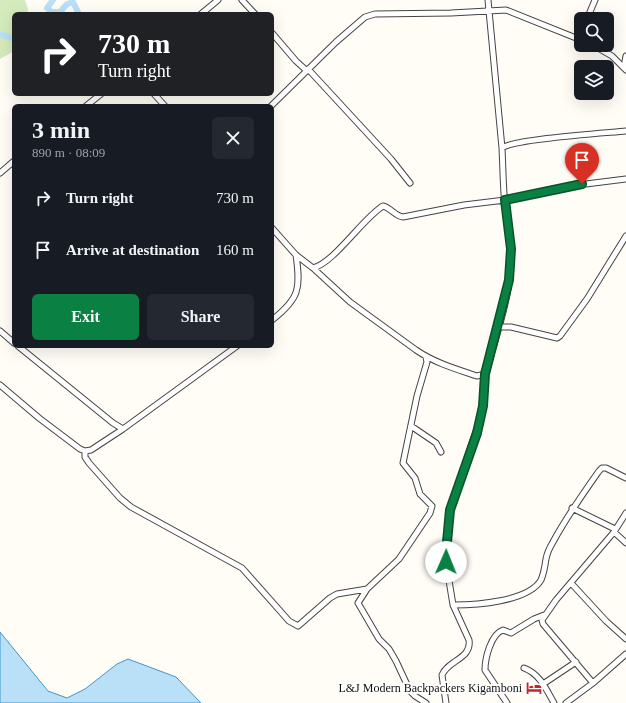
<!DOCTYPE html>
<html lang="en">
<head>
<meta charset="utf-8">
<style>
  :root { --surface:#171b24; --page:#242831; --text:#f1f3f6; --muted:#9ea1a6; --accent:#0b8043 }
  body { margin:0; font-family:"Times New Roman",serif; background:var(--page); color:var(--text); height:100vh; display:flex; flex-direction:column; font-size:15px; white-space:nowrap }
  * { box-sizing:border-box; margin:0 }
  p { font-size:13px; color:var(--muted) }
  .icon { flex:none; width:22px; height:22px; fill:none; stroke:currentColor; stroke-width:2; stroke-linecap:round; stroke-linejoin:round }
  .map { position:relative; flex:1; overflow:hidden }
  .sheet { position:absolute; left:12px; top:104px; width:262px; height:244px; display:flex; flex-direction:column; background:var(--surface); border-radius:6px; box-shadow:0 4px 16px #0002 }
  .sheet>* { flex:none }
  .banner { position:absolute; left:12px; top:12px; width:262px; height:84px; border-radius:6px; box-shadow:0 4px 16px #0002; background:#202124; color:#fff; overflow:hidden }
  .buttons { position:absolute; left:574px; top:12px; display:grid; gap:8px }
  .buttons a { display:grid; place-items:center; width:40px; height:40px; border-radius:6px; background:var(--surface); box-shadow:0 4px 16px #0002; font-size:20px }
  .pin { position:absolute; display:grid; place-items:center; width:34px; height:34px; color:#fff; margin:-41px -17px; border-radius:50% 50% 50% 0; rotate:-45deg; box-shadow:0 0 4px #0007 }
  .pin .icon { rotate:45deg }
  .me { position:absolute; width:44px; margin:-22px; rotate:1deg; stroke-linejoin:round; filter:drop-shadow(0 0 3px #0008) }
  .turn { display:flex; align-items:center; gap:14px; height:84px; padding:0 20px; font-size:18px }
  .turn .icon { width:52px; height:52px; stroke-width:2.5 }
  .turn b { display:block; font-size:28px; line-height:34px }
  .round { display:grid; place-items:center; flex:none; width:42px; height:42px; border-radius:6px; background:var(--page) }
  .overview { display:flex; align-items:center; justify-content:space-between; height:68px; padding:0 20px }
  h1 { font-size:24px; font-weight:800; line-height:30px }
  .action { display:flex; gap:8px; margin-top:auto; padding:8px 20px }
  .action a { flex:1; height:46px; border-radius:6px; background:var(--accent); color:#fff; font-size:16px; font-weight:800; line-height:46px; text-align:center }
  .action a+a { background:var(--page); color:var(--text) }
  ul { padding:0; list-style:none }
  li { display:flex; align-items:center; gap:12px; height:52px; padding:0 20px }
  li div { flex:1 }
  li b { display:block; font-size:15px }
  li em { font-style:normal }
  .map>svg:first-child { display:block }
  .green { fill:#d5ebbd }
  .water { fill:#b9e0f7; stroke:#3f96cf }
  .lines { fill:none; stroke-linecap:round; stroke-linejoin:round }
  .river { stroke:#b9e0f7; stroke-width:6 }
  .minor-casing { stroke:#444; stroke-width:7 }
  .minor { stroke:#fff; stroke-width:5 }
  .route-casing { stroke:#07532c; stroke-width:10 }
  .route { stroke:#0b8043; stroke-width:7 }
  .labels { text-anchor:middle; dominant-baseline:central; stroke-width:4; stroke-linejoin:round; paint-order:stroke }
  .poi-label { font-size:12px; fill:#111; stroke:#fff; text-anchor:end }
</style>
</head>
<body>
<div class="map">
<svg width="626" height="703" viewBox="0 0 626 703">
  <rect width="100%" height="100%" fill="#fffdf5"/>
  <path class="green" d="M0,0H25L28,9L27,14H14V51L0,59Z"/>
  <path class="water" d="M0,632L48,691L67,698L85,689L117,664L128,659L176,677L201,703H0Z"/>
  <g class="lines">
    <path class="river" d="M53,0L47,8L52,12H60L67,4L73,2L79,14
      M0,34L14,39"/>
    <defs>
      <path id="minor" d="M242,0L255,14
        M488,0L502,148
        M201,14L218,0
        M587,19L595,0
        M272,33L296,61L307,71
        M593,45L612,56L626,70
        M624,67L626,56
        M308,69L391,159L410,183
        M154,94L165,106
        M86,106L101,94
        M271,106L336,42L365,17L375,14L451,13L506,10L581,40
        M0,173L14,161
        M272,228L296,255L313,268L350,302L416,350C435,363 456,369 477,376L485,374L487,370C496,336 509,300 511,264C512,244 507,225 505,206C503,187 503,168 502,148C513,139 606,133 626,131
        M313,268C334,263 363,218 383,206C391,208 395,216 403,217L464,205L505,200L570,186L626,179
        M272,320C299,299 301,289 296,255
        M498,327H511L557,338L560,336L587,299L626,236
        M0,331L14,343
        M18,346L113,423L123,429L237,346
        M0,385L39,418L80,449L85,451L91,450L123,429
        M411,426L436,443L441,452
        M85,451V457L89,463L120,498L131,507L242,568L289,621L298,626L330,598L337,594L367,589L399,559L430,513L432,506L420,494L415,478L403,463L417,396L427,362L426,357
        M572,508L615,529
        M614,532L626,543
        M571,583L606,621L626,639
        M367,589L358,603L379,639L389,649L396,661L410,691L415,696L426,703
        M453,605C475,605 528,602 541,580C544,573 545,566 546,559C547,553 550,547 553,542C567,516 582,495 599,471L602,468H606L626,478
        M524,668C540,674 546,689 554,703
        M593,683L543,624L542,620L556,600L614,532L626,513
        M543,684L576,662
        M446,703L442,675C448,660 472,659 469,640L453,605L446,562L447,542L450,510L480,419L485,388V374
        M507,703L485,670C485,658 491,634 503,630L511,633L534,619L544,615
        M566,703L593,683L626,654"/>
    </defs>
    <use href="#minor" class="minor-casing"/>
    <use href="#minor" class="minor"/>
  </g>
  <g class="lines">
    <defs>
      <path id="route" d="M446,562L447,542L450,510L477,433L483,406L485,374L509,280L511,249L505,200L582,184"/>
    </defs>
    <use href="#route" class="route-casing"/>
    <use href="#route" class="route"/>
  </g>
  <defs>
    <symbol id="hotel-bare" viewBox="-9 -9 18 18"><path d="M-6-4.5h1.5V1H6V5H4.5V3h-9V5H-6ZM-4 0a1.8 1.8 0 1 1 3.6 0ZM.5 0V-2.5h3Q6-2.5 6 0Z" fill="#c4262e" stroke="#fff" stroke-width="2.5" paint-order="stroke"/></symbol>
  </defs>
  <g fill-rule="evenodd">
    <use href="#hotel-bare" x="523" y="677" width="22" height="22"/>
  </g>
  <g class="labels">
    <g class="poi-label">
      <text x="522" y="688">L&amp;J Modern Backpackers Kigamboni</text>
    </g>
  </g>
</svg>
<div class="buttons">
<a><svg class="icon" aria-label="search" viewBox="0 0 24 24"><circle cx="10" cy="10" r="6"/><path d="M15 15l6 6"/></svg></a>
<a><svg class="icon" aria-label="layers" viewBox="0 0 24 24"><path d="M12 4l9 5-9 5-9-5zM3 14l9 5 9-5"/></svg></a>
</div>
<div class="pin" style="left:582px;top:184px;background:#d93025"><svg class="icon" aria-label="arrive" viewBox="0 0 24 24"><path d="M6 21V4h12l-3 4 3 4H6"/></svg></div>
<svg class="me" style="left:446px;top:562px" viewBox="-20 -20 40 40"><circle r="19" fill="#fff"/><path d="M0-13L10 11 0 6-10 11z" fill="#0b8043"/></svg>
<div class="banner">
<div class="turn"><svg class="icon" aria-label="right" viewBox="0 0 24 24"><path d="M7 20v-9h11M14 6l5 5-5 5"/></svg><div><b>730 m</b>Turn right</div></div>
</div>
<section class="sheet">
<div class="overview"><div><h1>3 min</h1><p>890 m · 08:09</p></div><a class="round"><svg class="icon" aria-label="close" viewBox="0 0 24 24"><path d="M6 6l12 12M18 6L6 18"/></svg></a></div>
<ul>
<li><svg class="icon" aria-label="right" viewBox="0 0 24 24"><path d="M7 20v-9h11M14 6l5 5-5 5"/></svg><div><b>Turn right</b></div><em>730 m</em></li>
<li><svg class="icon" aria-label="arrive" viewBox="0 0 24 24"><path d="M6 21V4h12l-3 4 3 4H6"/></svg><div><b>Arrive at destination</b></div><em>160 m</em></li>
</ul>
<div class="action"><a>Exit</a><a>Share</a></div>
</section>
</div>
</body>
</html>
